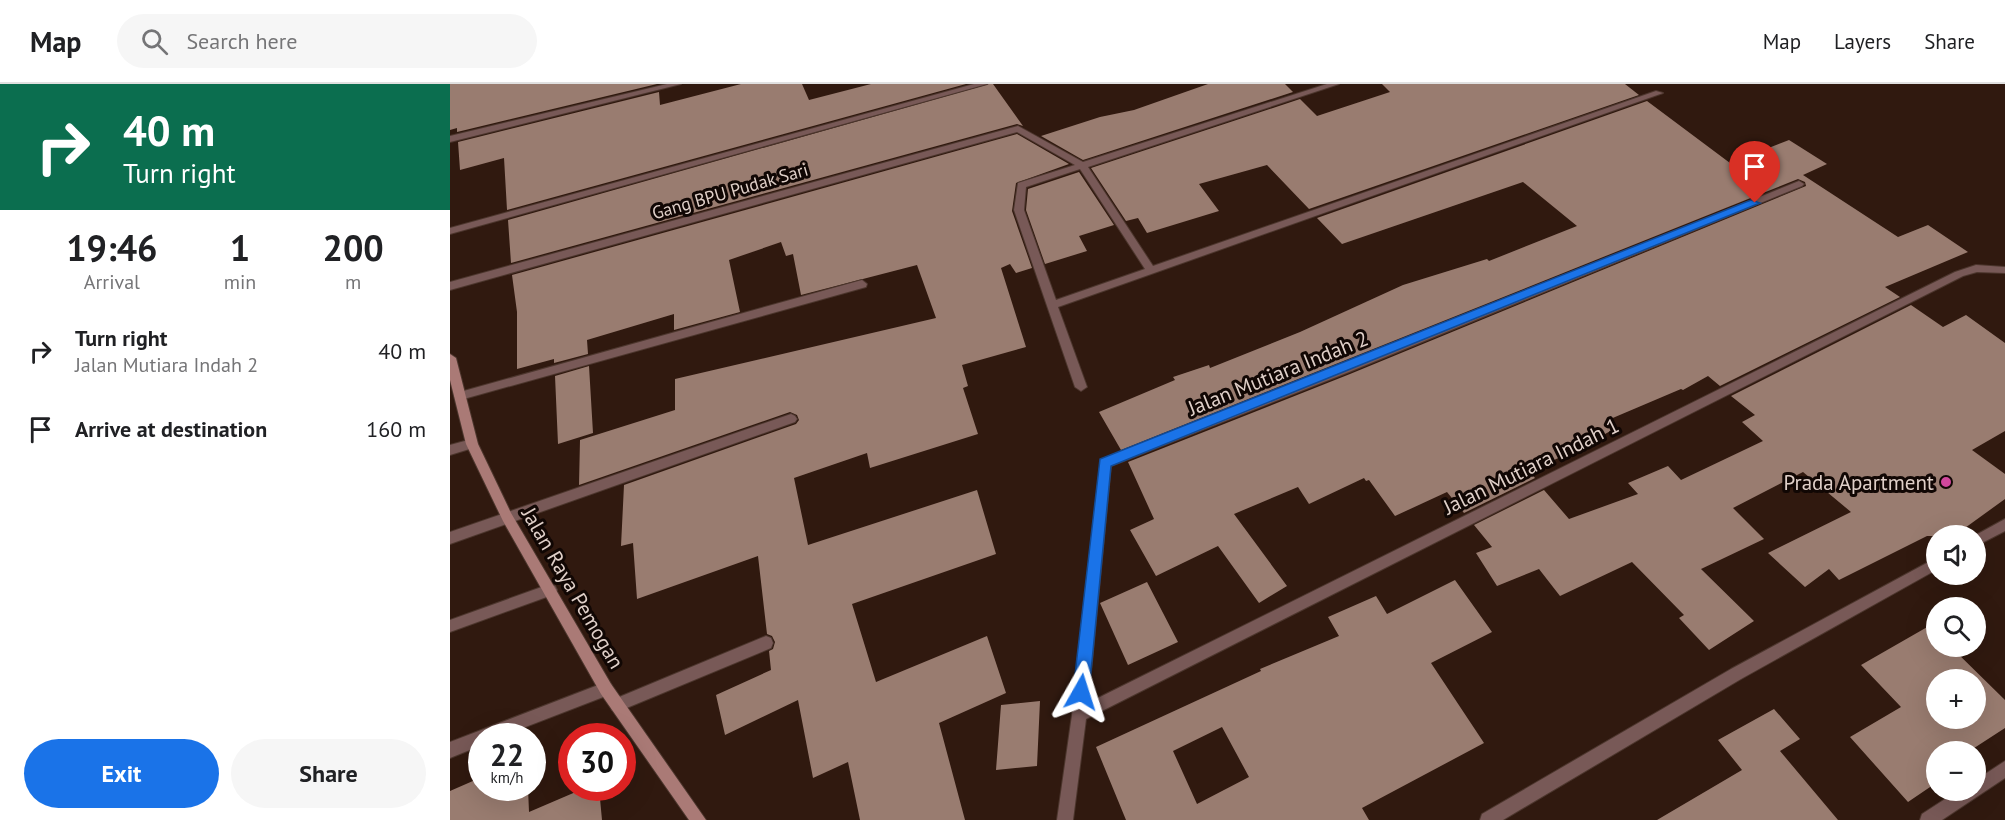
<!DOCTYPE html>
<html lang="en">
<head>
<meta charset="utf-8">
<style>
  :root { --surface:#fff; --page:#f6f6f6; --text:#202124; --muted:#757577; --line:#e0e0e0; --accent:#1a73e8 }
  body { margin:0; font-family:"PT Sans",sans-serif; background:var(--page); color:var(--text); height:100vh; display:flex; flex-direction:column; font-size:22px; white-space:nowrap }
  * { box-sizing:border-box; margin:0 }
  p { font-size:20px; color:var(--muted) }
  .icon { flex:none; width:33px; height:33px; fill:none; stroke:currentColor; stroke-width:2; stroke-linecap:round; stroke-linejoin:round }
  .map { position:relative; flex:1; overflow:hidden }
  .sheet { display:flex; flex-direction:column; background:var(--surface); width:450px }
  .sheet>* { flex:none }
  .top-card { background:#0b6e4f; color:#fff; overflow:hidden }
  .buttons { position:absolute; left:1476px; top:441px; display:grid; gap:12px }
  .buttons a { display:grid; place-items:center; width:60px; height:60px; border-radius:50%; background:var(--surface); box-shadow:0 6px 24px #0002; font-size:30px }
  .speed { position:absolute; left:18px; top:639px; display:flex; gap:12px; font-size:30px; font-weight:700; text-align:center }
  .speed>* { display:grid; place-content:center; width:78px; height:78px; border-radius:50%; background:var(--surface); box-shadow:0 6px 24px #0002; line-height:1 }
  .speed small { font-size:15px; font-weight:400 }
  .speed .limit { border:9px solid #d22; background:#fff; color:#111 }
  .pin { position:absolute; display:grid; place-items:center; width:51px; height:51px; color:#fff; margin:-62px -26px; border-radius:50% 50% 50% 0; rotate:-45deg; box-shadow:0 0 6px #0007 }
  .pin .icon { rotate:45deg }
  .me { position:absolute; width:66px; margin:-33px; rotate:6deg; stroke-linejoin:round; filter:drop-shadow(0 0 4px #0008) }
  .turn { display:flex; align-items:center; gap:21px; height:126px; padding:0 24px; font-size:27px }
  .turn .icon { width:78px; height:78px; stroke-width:2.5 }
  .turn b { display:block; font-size:42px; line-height:51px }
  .eta { display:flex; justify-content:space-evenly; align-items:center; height:102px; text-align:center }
  .eta b { font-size:36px; font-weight:700; line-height:42px }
  .primary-button { display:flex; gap:12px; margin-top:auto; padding:12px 24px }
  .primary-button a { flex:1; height:69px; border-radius:36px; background:var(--accent); color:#fff; font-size:24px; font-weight:700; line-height:69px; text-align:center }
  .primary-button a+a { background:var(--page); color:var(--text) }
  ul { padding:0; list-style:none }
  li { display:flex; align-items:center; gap:18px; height:78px; padding:0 24px }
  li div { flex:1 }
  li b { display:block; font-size:22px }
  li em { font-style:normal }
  header { display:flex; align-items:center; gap:36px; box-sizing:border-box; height:84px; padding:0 30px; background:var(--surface); border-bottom:2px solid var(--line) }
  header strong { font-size:28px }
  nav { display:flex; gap:33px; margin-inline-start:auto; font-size:21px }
  .search { width:420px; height:54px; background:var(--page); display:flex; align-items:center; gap:15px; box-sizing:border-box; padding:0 21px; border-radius:33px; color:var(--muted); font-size:22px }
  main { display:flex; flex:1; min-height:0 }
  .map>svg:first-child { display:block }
  .building { fill:#997c70; fill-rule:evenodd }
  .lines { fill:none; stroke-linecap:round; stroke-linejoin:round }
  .lane-casing { stroke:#4c362d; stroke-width:2 }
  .street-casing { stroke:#4c362d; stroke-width:2 }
  .secondary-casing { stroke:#4c362d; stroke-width:2 }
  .lane { fill:#785957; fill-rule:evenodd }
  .street { fill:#785957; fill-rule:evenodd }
  .secondary { fill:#aa7a76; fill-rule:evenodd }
  .route { fill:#1a73e8; stroke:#114b97; stroke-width:1.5 }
  .hotel-dot { fill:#d1479c; stroke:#110704; stroke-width:2 }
  .labels { text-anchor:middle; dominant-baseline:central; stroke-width:6; stroke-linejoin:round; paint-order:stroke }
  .far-street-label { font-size:18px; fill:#dfcfc8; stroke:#110704 }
  .street-label { font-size:21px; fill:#dfcfc8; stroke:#110704 }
  .poi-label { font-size:21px; fill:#dfcfc8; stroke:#110704; text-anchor:end }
</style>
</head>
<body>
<header>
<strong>Map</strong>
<div class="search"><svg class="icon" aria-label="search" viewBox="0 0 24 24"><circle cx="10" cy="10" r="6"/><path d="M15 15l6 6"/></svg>Search here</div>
<nav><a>Map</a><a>Layers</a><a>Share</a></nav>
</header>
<main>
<section class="sheet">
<div class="top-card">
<div class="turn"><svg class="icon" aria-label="right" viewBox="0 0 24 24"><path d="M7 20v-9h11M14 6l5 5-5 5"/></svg><div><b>40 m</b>Turn right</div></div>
</div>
<div class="eta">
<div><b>19:46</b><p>Arrival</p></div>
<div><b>1</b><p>min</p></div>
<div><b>200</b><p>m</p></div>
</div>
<ul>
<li><svg class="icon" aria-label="right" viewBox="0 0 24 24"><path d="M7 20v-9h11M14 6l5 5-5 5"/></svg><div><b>Turn right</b><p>Jalan Mutiara Indah 2</p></div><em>40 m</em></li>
<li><svg class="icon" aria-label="arrive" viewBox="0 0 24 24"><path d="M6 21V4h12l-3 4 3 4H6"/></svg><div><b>Arrive at destination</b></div><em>160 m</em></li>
</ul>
<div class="primary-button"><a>Exit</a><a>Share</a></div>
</section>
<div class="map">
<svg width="1555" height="736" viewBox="0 0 1555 736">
  <rect width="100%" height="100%" fill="#30190f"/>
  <path class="building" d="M0,0H207L7,48V44L0,46Z
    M291,0H352L359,16L421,0H516L57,126L54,74L10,86L8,58L209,8L210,21Z
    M539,0H543L573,42L567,40L61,179L58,136Z
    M758,0H835L843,8L633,76L591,52L650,33L684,26Z
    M932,0H1175L1189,11L859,125L817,81L749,100L769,127L697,149L688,134L676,137L641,84L850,15L867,32L940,8Z
    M1197,17L1280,79L1339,56L1377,80L1353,91L1448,153L1478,141L1518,168L1435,203L1450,213L1270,302L1258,292L1233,306L1231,305L1158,336L1166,344L1122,368L1079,387L1085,394L1014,429L997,408L945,432L919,396L916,397L914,394L859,420L848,403L784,430L837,502L809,519L768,462L706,492L680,446L704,435L678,378L900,290L1356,102L1355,98L1348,95L671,366L649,328L725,296L723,293L759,281L760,284L850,248L953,201L1037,175L1039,177L1127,142L1073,98L892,160L867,134Z
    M567,50L619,80L566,99L562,127L582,184L566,189L560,180L551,184L576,263L512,281L518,302L513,304L528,350L420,384L417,369L344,394L358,461L527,406L546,470L402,520L426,598L537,552L556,609L489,639L515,736H410L398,678L363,694L348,616L275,651L266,611L321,586L319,567L323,565L325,558L322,552L317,550L308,472L187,515L183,459L171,462L174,401L346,340L349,336L347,331L340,328L129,401L130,356L225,326V295L486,234L467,181L351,211L343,170L336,172L331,158L279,176L290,228L224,246V230L137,256L138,270L104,279V275L67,285V228L62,191Z
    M629,88L664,141L629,152L637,167L595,180L576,126L578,105Z
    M1461,221L1493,243L1516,231L1555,259V347L1522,366L1555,390V415L1508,449L1503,452H1477L1389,496L1379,485L1355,503L1318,469L1401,428L1353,388L1283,424L1314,455L1251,485L1304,537L1259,566L1229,534L1234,531L1182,478L1110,512L1089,485L1047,502L1026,469L1042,463L1024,441L1094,406L1119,435L1188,410L1178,399L1218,382L1231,396L1313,357L1292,338L1305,331L1281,312Z
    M139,282L143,349L108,360L105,292Z
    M1005,496L1042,548L981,579L1034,659L912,724L919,736H676L646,663L811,587L810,585L889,552L878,533L926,512L937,530ZM772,643L799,693L747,720L723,667Z
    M697,498L728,558L678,581L650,519Z
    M1479,542L1486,550V562H1500L1555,616V644L1518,668H1486V699L1458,718L1400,653L1451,623L1411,581ZM1486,596H1526V634H1486Z
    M590,617L587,682L546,686L551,621Z
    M1324,625L1350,655L1330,667L1388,736H1207L1292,686L1268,656Z
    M32,693V704H78L79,728L135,704H149L152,736H0V707Z"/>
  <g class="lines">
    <defs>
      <path id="lane" d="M100,500L105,502L107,506L105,510L0,548V536Z
        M316,552L321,554L323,559L321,564L167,628L162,626L160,621L162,616Z"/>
      <path id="street" d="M217,0H231L0,58V52Z
        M524,0H537L0,150V144Z
        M877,0H889L638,83L703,182L1206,7L1213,9L608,223L637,303L631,307L625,303L564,126L568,99L625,81L567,48L0,206V198L568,42L633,78ZM630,85L695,185L606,216L574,126L576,103Z
        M1349,97L1354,100L1352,102L899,288L661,382L638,619L1505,188L1526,181L1555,183V189L1527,188L1513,192L636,635L623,736H607L622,631L651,376L891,282Z
        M412,196L417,200L416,203L10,316L4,312L10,308Z
        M341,330L345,332L347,335L345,338L0,460V448Z
        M22,355L26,357L28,360L26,363L0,371V361Z
        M1555,435V447L1526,462L1524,452Z
        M1486,474V486L1291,595L1053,736H1030L1032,730L1281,585Z
        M156,598L161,600L163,605L161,610L52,652H32V661L0,674V658Z
        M1555,677V694L1492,736H1470L1472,730L1509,706H1526V696Z"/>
      <path id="secondary" d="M0,270L6,274L28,360L61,429L161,600L256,736H239L151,610L53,437L16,360L0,296Z"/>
    </defs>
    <use href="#lane" class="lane-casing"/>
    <use href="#street" class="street-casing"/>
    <use href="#secondary" class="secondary-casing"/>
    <use href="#lane" class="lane"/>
    <use href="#street" class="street"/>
    <use href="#secondary" class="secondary"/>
  </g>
  <path class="route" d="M1301,116L1310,119L661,382L639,608L637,614L631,616L625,614L623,608L650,375Z"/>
  <circle class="hotel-dot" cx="1496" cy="398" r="6"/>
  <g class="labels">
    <g class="far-street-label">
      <text transform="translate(280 107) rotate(-16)">Gang BPU Pudak Sari</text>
    </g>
    <g class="street-label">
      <text transform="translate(828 289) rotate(-22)">Jalan Mutiara Indah 2</text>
      <text transform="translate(1081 382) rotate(-26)">Jalan Mutiara Indah 1</text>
      <text transform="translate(123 504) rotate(60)">Jalan Raya Pemogan</text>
    </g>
    <g class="poi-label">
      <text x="1484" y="398">Prada Apartment</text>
    </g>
  </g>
</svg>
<div class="buttons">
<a><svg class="icon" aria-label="sound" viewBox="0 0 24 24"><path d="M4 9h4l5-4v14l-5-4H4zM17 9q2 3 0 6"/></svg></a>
<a><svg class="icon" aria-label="search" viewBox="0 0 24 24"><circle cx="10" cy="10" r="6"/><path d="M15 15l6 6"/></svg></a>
<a>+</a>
<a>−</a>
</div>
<div class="speed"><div>22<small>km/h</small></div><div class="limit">30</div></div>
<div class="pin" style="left:1305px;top:119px;background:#d93025"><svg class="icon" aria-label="arrive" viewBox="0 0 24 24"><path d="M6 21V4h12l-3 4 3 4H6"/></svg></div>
<svg class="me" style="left:631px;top:608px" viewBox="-20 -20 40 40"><path d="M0-17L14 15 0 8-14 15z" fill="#1a73e8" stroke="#fff" stroke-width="4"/></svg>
</div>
</main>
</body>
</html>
